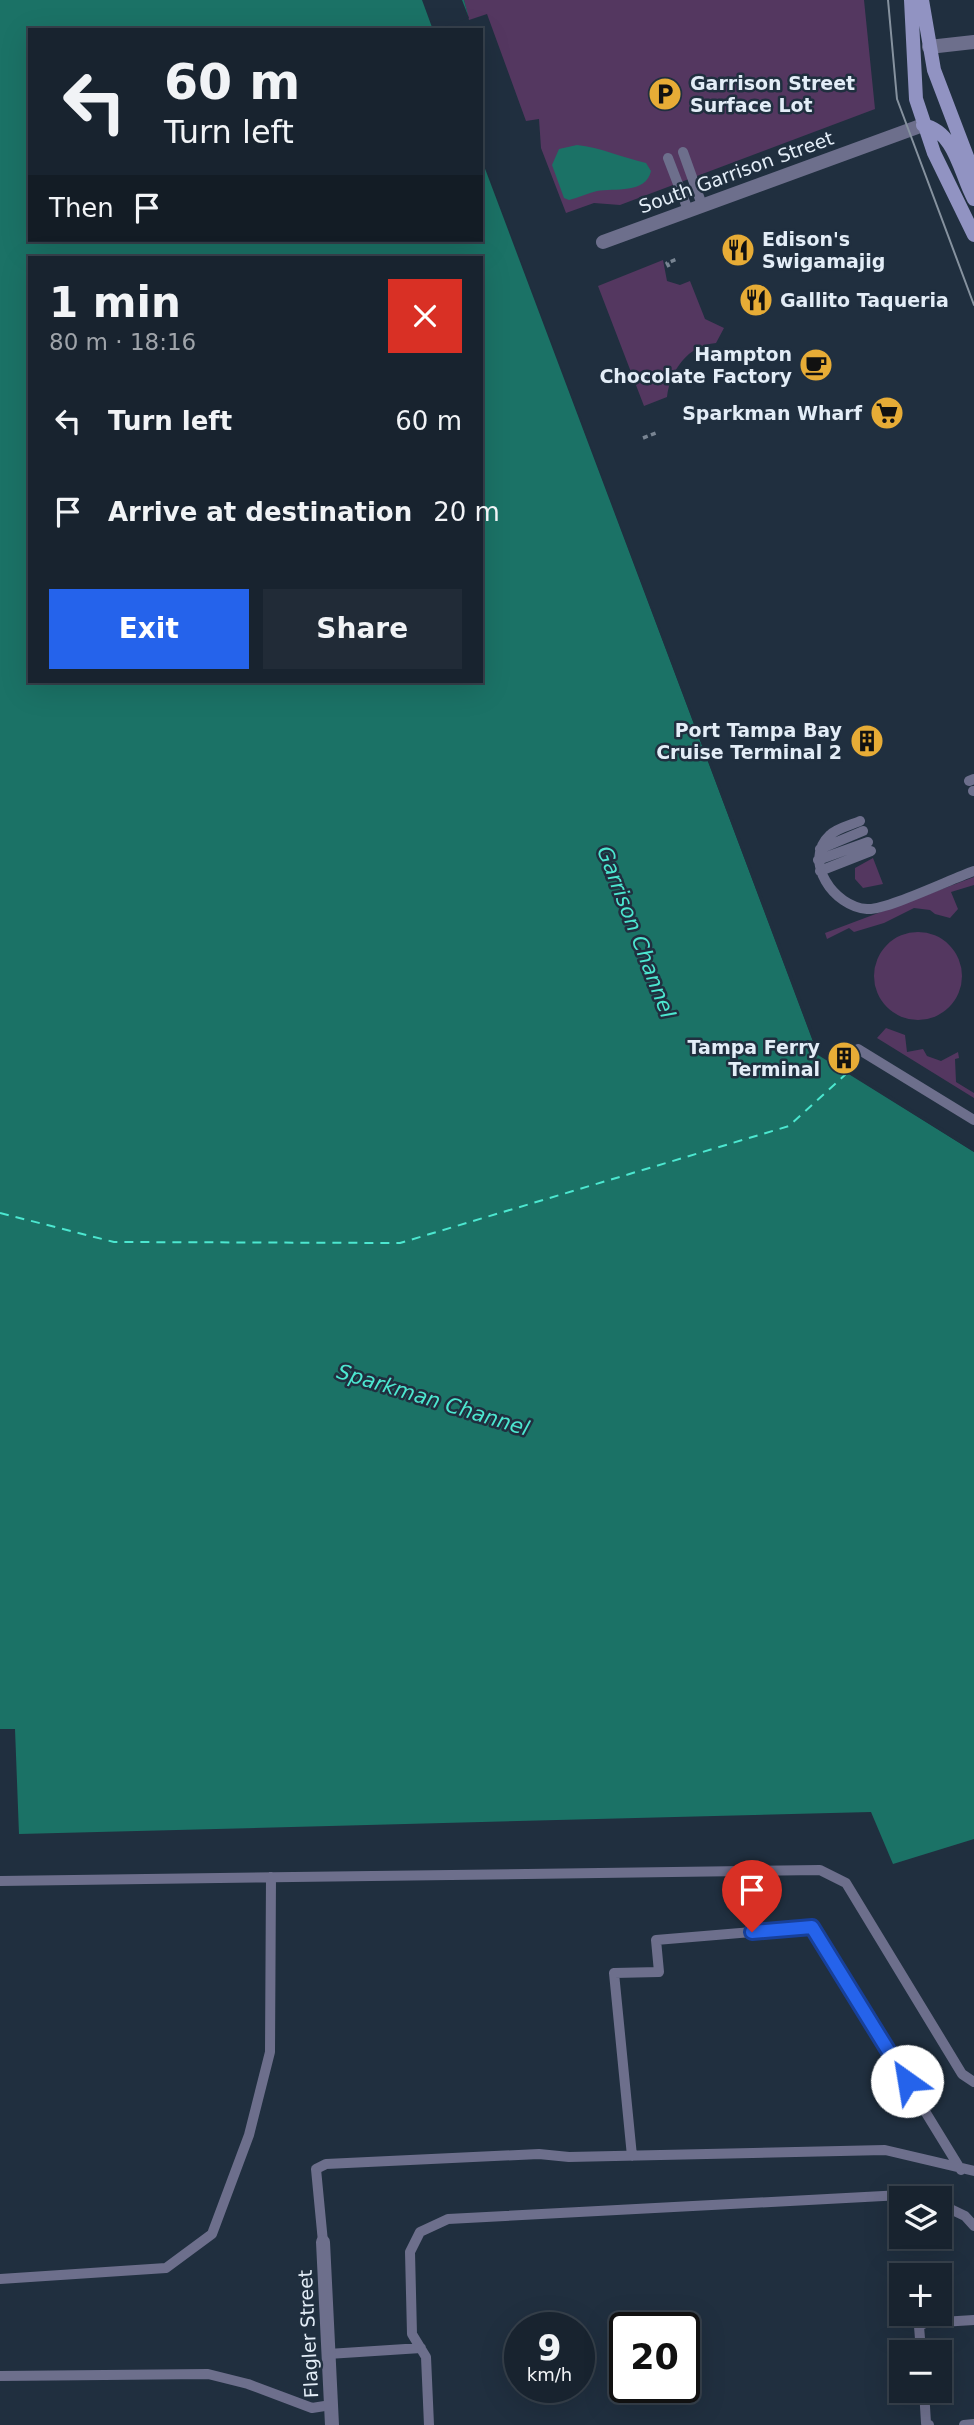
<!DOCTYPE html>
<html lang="en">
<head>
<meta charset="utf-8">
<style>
  :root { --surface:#18232f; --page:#212b37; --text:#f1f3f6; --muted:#9fa4aa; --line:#36404b; --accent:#2563eb }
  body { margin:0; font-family:"DejaVu Sans",sans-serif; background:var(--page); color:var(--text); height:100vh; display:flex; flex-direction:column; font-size:26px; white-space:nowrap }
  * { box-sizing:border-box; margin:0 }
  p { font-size:23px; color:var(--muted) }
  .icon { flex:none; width:38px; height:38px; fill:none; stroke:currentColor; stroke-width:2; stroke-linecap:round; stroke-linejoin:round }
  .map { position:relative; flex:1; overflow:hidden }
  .details { position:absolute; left:28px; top:256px; width:455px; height:427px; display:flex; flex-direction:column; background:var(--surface); border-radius:0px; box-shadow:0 7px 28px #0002,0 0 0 2px var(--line) }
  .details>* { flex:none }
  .hud { position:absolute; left:28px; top:28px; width:455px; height:214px; border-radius:0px; box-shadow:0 7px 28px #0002,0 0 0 2px var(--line); background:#18232f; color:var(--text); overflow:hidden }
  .tools { position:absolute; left:889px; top:2186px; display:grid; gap:14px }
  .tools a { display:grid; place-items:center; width:63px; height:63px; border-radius:0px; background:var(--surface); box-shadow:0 7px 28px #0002,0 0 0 2px var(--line); font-size:35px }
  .speed { position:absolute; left:504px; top:2312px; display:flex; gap:14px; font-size:35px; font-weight:700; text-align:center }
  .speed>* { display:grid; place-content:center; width:91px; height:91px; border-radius:50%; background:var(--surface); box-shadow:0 7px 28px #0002,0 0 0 2px var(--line); line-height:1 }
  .speed small { font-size:18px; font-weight:400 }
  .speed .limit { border:4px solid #111; border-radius:10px; background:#fff; color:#111 }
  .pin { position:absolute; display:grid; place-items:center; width:60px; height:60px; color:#fff; margin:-72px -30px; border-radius:50% 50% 50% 0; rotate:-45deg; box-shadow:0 0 7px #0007 }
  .pin .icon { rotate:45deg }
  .me { position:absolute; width:77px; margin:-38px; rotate:328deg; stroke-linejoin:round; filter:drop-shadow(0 0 5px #0008) }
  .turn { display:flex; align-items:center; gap:24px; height:147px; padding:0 21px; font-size:32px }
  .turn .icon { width:91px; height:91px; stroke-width:2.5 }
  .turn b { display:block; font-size:49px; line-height:60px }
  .then { display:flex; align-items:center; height:66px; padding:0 21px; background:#0003; gap:14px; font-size:26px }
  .round { display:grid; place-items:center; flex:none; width:74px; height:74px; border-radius:0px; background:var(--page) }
  .summary { display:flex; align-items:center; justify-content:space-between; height:119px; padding:0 21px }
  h1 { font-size:42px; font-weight:700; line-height:52px }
  .action { display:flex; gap:14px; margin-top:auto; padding:14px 21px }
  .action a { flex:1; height:80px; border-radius:0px; background:var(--accent); color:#fff; font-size:28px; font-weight:700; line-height:80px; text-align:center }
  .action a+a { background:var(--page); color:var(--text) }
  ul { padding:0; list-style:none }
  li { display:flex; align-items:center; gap:21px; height:91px; padding:0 21px }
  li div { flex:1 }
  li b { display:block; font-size:26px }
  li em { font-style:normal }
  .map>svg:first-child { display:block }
  .green { fill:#543760 }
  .water { fill:#1b7266; fill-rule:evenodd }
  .pier { fill:#202f3f }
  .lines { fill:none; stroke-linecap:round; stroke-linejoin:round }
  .ferry { stroke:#4ce7d0; stroke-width:2; stroke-dasharray:9 7; stroke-linecap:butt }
  .path { stroke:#788492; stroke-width:3.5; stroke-dasharray:5 3.5; stroke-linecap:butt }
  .lane { stroke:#6d6f8c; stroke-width:10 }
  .street { stroke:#6d6f8c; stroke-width:14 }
  .secondary { stroke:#9193c2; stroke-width:14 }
  .tram { stroke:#86929f; stroke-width:2 }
  .route-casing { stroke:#184099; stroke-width:18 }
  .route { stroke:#2563eb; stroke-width:12 }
  .labels { text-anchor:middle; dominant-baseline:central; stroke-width:5; stroke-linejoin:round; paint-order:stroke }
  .poi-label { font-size:19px; font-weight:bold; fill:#e3edf7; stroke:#202f3f; text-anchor:end }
  .street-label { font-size:19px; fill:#e3edf7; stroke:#202f3f }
  .water-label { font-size:21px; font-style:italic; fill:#4ce7d0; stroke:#202f3f }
</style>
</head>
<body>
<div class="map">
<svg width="974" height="2425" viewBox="0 0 974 2425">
  <rect width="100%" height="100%" fill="#202f3f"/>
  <path class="green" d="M464,0H864L875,109L620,205L594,203L566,213L541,148L539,119L526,121L487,14L469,20Z
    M663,260L667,281L680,285L690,281L705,319L724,328L716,343C688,345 670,371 667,397L644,406L598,286Z
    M873,858L883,884L863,888L855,879V868Z
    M974,877V885L951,892L958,909L950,918L935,914L930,910L914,908L884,923L854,932L849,928L827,939L825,933Z
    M874 976a44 44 0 1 1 88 0a44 44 0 1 1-88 0Z
    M886,1028L905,1035L907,1052L923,1049L927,1056L941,1061L958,1052L959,1058L955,1059L956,1082L974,1093V1098L877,1038Z"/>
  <path class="water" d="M0,0H464L468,15L433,30H30V240H481V158L818,1054L974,1152V1839L893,1864L871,1812L19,1834L15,1729H0ZM30,257H481V681H30Z
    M577,145C600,147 623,158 646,163L651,171C646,194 614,188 597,191C588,193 578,198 569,200L564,198L552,165L559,149Z"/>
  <path class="pier" d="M422,0H462L469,18L433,30Z
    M481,155L821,1052L974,1148V1152L818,1055Z"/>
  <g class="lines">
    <path class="ferry" d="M0,1213L114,1242L400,1243L789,1126L847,1073"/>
    <path class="path" d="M669,267L667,263L677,259
      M643,438L656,433
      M847,1073L852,1062"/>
    <path class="lane" d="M683,152L702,205
      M668,158L688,210
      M969,781L974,779
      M973,791H974
      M860,821C851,825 837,828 830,835C802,861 834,907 867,909C885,911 953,878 974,871
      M820,849L863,831
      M818,860L868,842
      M820,871L871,851
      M858,1049L974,1120
      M0,1881L820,1870L846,1883L962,2074L974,2082
      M632,2156L614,1973L659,1972L656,1940L812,1927L961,2170
      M940,2204L965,2216L974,2226
      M323,2242L316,2169L326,2164L539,2154L569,2157L885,2150L974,2171
      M0,2279L166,2268L212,2234L249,2135L270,2052L271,1877
      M921,2352L919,2326L925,2323L974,2320
      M328,2354L421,2348
      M0,2376L208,2374L248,2384L312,2408L331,2405
      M924,2390L926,2423L929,2425
      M429,2425L426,2357L412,2334L410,2252L420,2232L448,2219L902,2195L916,2198
      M964,2425L974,2424"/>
    <path class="street" d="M929,47L974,42
      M603,242L923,125
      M323,2242L332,2425"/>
    <path class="secondary" d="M911,0L916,99L934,153L974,235
      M922,0L934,70L974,175
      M923,125C956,132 960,174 974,199"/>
    <path class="tram" d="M888,0L897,99L974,305"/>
  </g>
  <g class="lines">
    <defs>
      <path id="route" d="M752,1932L812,1927L907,2081"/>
    </defs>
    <use href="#route" class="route-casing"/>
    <use href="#route" class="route"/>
  </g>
  <defs>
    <symbol id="parking-disc" viewBox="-11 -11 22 22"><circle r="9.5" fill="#e7ac36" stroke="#202f3f"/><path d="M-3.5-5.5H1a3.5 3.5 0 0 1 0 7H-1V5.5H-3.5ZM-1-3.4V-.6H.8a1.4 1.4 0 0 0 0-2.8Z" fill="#111"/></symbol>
    <symbol id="restaurant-disc" viewBox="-11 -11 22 22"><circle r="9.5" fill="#e7ac36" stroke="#202f3f"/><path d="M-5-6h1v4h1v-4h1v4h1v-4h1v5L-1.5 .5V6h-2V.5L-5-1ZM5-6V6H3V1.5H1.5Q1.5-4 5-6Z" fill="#111"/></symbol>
    <symbol id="cafe-disc" viewBox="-11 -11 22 22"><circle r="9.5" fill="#e7ac36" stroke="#202f3f"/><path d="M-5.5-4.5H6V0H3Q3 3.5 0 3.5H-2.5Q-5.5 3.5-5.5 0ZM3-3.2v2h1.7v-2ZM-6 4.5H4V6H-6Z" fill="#111"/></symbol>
    <symbol id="supermarket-disc" viewBox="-11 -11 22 22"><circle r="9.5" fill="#e7ac36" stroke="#202f3f"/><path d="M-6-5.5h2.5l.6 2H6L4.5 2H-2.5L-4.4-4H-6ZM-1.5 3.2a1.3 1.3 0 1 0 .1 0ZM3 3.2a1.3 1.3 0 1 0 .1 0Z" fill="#111"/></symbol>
    <symbol id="building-disc" viewBox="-11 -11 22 22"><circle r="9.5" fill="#e7ac36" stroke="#202f3f"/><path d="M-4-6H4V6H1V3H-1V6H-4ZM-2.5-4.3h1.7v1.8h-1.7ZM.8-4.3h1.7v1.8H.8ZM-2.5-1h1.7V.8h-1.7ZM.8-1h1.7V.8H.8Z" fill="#111"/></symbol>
  </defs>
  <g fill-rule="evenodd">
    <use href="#parking-disc" x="646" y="75" width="38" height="38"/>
    <use href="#restaurant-disc" x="719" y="231" width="38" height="38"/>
    <use href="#restaurant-disc" x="737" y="281" width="38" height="38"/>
    <use href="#cafe-disc" x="797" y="346" width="38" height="38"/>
    <use href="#supermarket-disc" x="868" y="394" width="38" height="38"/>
    <use href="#building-disc" x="848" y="722" width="38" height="38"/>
    <use href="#building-disc" x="825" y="1039" width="38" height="38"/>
  </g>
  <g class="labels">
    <g class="poi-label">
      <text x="690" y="83" text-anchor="start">Garrison Street<tspan x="690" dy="22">Surface Lot</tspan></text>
      <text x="762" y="239" text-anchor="start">Edison's<tspan x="762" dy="22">Swigamajig</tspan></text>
      <text x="780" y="300" text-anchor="start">Gallito Taqueria</text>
      <text x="792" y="354">Hampton<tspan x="792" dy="22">Chocolate Factory</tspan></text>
      <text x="862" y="413">Sparkman Wharf</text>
      <text x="842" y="730">Port Tampa Bay<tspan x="842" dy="22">Cruise Terminal 2</tspan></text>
      <text x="820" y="1047">Tampa Ferry<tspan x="820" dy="22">Terminal</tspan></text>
    </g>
    <g class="street-label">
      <text transform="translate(736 172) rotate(-20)">South Garrison Street</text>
      <text transform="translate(308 2334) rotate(-93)">Flagler Street</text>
    </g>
    <g class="water-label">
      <text transform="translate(636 932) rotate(69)">Garrison Channel</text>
      <text transform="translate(433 1400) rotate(17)">Sparkman Channel</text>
    </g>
  </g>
</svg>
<div class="tools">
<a><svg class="icon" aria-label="layers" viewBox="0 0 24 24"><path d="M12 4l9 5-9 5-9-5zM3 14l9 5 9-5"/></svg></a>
<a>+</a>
<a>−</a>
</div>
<div class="speed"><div>9<small>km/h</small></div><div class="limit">20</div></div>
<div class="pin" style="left:752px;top:1932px;background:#d93025"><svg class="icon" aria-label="arrive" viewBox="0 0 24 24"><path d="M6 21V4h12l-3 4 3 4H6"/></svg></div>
<svg class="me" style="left:907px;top:2081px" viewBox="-20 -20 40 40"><circle r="19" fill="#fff"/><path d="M0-13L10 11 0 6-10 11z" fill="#2563eb"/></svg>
<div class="hud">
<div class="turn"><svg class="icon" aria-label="left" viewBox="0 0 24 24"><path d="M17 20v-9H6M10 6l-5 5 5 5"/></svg><div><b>60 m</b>Turn left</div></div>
<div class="then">Then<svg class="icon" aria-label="arrive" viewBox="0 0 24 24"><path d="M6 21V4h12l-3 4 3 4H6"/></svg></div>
</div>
<section class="details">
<div class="summary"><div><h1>1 min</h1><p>80 m · 18:16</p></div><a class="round" style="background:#d93025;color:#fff"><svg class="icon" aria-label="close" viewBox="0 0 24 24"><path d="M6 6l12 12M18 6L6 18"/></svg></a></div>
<ul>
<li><svg class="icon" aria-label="left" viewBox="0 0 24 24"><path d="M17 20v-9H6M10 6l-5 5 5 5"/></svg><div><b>Turn left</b></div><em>60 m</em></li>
<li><svg class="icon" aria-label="arrive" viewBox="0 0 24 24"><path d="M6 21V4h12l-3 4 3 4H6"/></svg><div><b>Arrive at destination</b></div><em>20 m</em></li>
</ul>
<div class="action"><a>Exit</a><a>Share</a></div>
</section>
</div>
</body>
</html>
